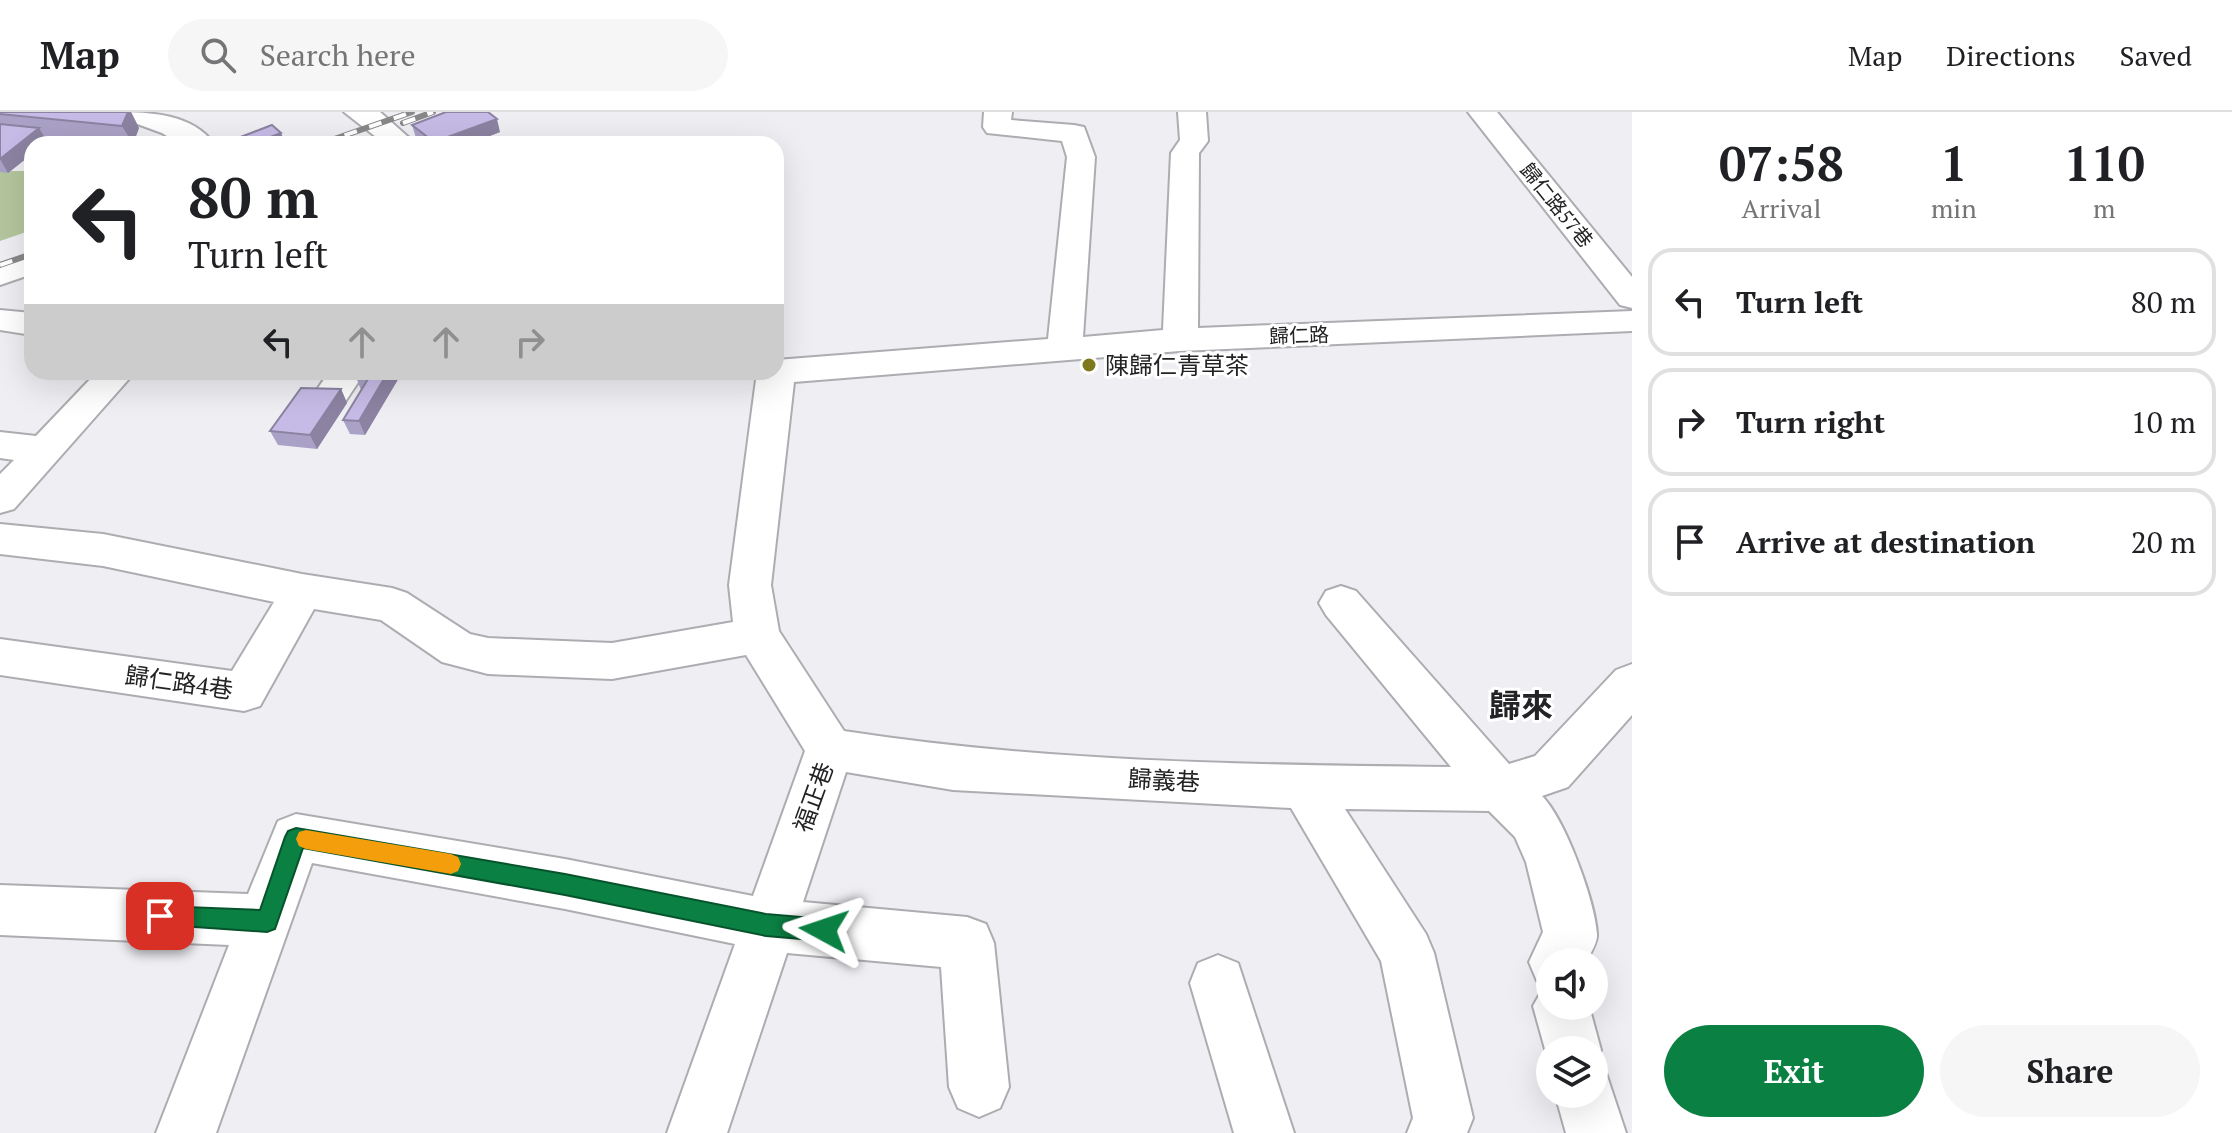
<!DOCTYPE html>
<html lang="en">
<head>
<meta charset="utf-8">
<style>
  :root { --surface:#fff; --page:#f6f6f6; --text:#202124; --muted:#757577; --line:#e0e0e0; --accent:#0b8043 }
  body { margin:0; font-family:"PT Serif","Noto Sans TC",serif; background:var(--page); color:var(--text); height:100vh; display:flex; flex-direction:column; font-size:30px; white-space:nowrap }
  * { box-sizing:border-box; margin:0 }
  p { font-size:26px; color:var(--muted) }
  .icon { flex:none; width:44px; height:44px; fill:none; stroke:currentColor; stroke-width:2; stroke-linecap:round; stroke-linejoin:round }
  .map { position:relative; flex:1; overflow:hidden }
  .panel { display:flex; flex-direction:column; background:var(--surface); width:600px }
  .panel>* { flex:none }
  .top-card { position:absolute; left:24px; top:24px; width:760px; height:244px; border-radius:24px; box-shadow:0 8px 32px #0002; background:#fff; color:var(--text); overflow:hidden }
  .tools { position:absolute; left:1536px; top:836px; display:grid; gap:16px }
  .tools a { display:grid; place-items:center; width:72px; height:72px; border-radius:50%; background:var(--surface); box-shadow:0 8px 32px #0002; font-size:40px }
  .pin { position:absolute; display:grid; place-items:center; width:68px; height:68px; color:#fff; margin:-34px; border-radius:16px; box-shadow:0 4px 12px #0006 }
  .me { position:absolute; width:88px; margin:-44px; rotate:275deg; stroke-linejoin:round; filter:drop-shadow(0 0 6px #0008) }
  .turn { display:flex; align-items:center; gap:28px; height:168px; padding:0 32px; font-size:36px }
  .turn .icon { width:104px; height:104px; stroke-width:2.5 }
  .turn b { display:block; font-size:56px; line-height:68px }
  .lanes { display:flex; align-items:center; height:76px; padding:0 32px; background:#0003; justify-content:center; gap:40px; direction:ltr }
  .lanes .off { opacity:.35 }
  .eta { display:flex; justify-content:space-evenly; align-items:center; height:136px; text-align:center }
  .eta b { font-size:48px; font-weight:700; line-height:56px }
  .action { display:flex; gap:16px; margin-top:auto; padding:16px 32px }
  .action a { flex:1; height:92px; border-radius:48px; background:var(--accent); color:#fff; font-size:32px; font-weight:700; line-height:92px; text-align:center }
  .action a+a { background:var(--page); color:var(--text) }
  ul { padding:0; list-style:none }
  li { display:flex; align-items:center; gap:24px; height:108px; margin:0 16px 12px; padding:0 16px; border:4px solid var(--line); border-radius:24px }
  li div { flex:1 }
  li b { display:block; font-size:30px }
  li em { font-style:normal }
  header { display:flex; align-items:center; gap:48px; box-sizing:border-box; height:112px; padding:0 40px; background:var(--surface); border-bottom:2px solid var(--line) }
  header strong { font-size:38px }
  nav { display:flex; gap:44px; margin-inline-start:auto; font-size:28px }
  .search { width:560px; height:72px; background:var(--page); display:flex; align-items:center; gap:20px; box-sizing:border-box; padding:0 28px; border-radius:44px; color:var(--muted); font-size:30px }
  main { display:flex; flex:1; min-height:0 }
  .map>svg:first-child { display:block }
  .green { fill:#b4c69d }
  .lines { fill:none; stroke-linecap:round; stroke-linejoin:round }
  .minor-casing { stroke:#adacb1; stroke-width:4 }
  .path { stroke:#97969a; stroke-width:4; stroke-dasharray:6 3; stroke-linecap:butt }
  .minor { fill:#fff; fill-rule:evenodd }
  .rail-casing { stroke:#88888b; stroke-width:6 }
  .rail { stroke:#fff; stroke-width:4; stroke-dasharray:13; stroke-linecap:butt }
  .wall { fill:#aaa1c6 }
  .shaded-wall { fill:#8b83a1 }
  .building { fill:#c6bbe6; stroke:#8b83a1; stroke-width:2 }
  .route { fill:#0b8043; stroke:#07532c; stroke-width:2 }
  .slow { fill:#f59e0b }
  .poi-dot { fill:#7e791e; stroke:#fff; stroke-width:3 }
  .labels { text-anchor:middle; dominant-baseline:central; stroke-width:6; stroke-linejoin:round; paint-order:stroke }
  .far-street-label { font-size:20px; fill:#232325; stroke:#fff }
  .poi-label { font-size:24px; fill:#232325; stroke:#fff; text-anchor:start }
  .street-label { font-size:24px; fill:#232325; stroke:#fff }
  .district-label { font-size:32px; font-weight:bold; fill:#232325; stroke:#fff }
</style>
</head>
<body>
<header>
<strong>Map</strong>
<div class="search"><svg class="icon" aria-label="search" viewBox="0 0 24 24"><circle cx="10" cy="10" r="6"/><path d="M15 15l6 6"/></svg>Search here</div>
<nav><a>Map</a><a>Directions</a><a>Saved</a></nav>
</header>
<main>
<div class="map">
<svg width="1632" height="1021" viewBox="0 0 1632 1021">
  <rect width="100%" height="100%" fill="#efeef3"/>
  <path class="green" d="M0,59H32V118L0,129Z"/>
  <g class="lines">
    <defs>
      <path id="minor" d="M117,0C150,0 193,2 214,32H180L162,21L121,6Z
        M344,0H380L416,32H385Z
        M984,0H1012L1011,8L1074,13L1084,15L1095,45L1083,225L1163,218L1171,41L1180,28L1178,0H1206L1208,29L1199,41L1198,216L1632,199V219L1180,239L794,270L771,473L779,519L844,619C1044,650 1249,653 1451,655L1326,503L1319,491L1326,479L1341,474L1356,479L1509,652L1535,644L1616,558L1632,552V603L1568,675L1542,684C1565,707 1595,789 1597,822C1598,830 1590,842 1586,850H1550V894H1589L1601,938L1594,955V938H1550V955L1533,894L1545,873L1537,869L1529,850L1543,820L1526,750L1515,725L1489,699L1345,697L1426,822L1434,841L1473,1006L1467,1021H1407L1413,1006L1381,849L1291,696L953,678L846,660L803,790L967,805L986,812L994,831L1009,975L1000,996L979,1005L958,996L949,975L941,855L787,841L727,1021H667L735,832L565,797L312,751L216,1021H156L229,833L0,823V773L248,782L278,709L296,702L565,747L753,784L805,639L746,543L612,567L488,562L442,550L381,508L314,497L260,594L244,599L0,563V527L232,559L274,490L103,454L0,442V412L103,422L302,462L392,476L407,481L470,522L488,526L612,531L733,510L729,473L757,260H776V248L1048,227L1067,45L1062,29L987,21L983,15Z
        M1468,0H1497L1632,165V196L1620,193Z
        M32,141V162L0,173V152Z
        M0,198L32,201V223L0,218Z
        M97,260H135L14,397L0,401V362L14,348L0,346V320L36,324Z
        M329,260H365L345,290L332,294L319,290L314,282Z
        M1218,843L1238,851L1294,1021H1234L1190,871L1198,851Z
        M1594,956L1606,961L1626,1021H1566L1555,982H1594Z"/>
    </defs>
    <use href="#minor" class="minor-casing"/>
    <path class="path" d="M310,29L314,32
      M329,32L349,25"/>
    <use href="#minor" class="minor"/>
    <defs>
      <path id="rail" d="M403,11L433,0
        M320,32L412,0
        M0,153L32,142"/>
    </defs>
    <use href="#rail" class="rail-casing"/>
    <use href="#rail" class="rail"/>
  </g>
  <path class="wall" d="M0,0H131L139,16L133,32L44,25L47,29L44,32H32V42L8,61L0,60Z
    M412,13L500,20L469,32H423L416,26Z
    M359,260H398L400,264L365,323L350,322L343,308L361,278L356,265Z
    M341,277L347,291L317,337L278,333L270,319Z"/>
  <path class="shaded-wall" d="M128,0H131L139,16L133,32L122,14Z
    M497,7L500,20L469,32H434V30Z
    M39,16L47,29L44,32H32V42L8,61L0,47Z
    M281,21L284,28L273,32H252Z
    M388,260H398L400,264L365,323L359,309Z
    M341,277L347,291L317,337L310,323Z"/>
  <path class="building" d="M0,0H128L122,14L0,2Z
    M446,0H488L497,7L434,30L412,13Z
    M0,12L39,16L0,47Z
    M272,13L281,21L252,32H222Z
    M359,260H388L359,309L343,308L368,267L356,265Z
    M301,276L341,277L310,323L270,319Z"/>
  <path class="route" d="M296,716L565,762L766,802L824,807L831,810L835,818L831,826L824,829L766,824L565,783L303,736L275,817L267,820L152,812L149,804L152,797L160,794L260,798L285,725L288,719Z"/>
  <path class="slow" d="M306,718L451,742L458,745L461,752L458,759L451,762L306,737L299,734L296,727L299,720Z"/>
  <circle class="poi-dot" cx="1089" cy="253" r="8"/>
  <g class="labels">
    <g class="far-street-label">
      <text transform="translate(1557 93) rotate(51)">歸仁路57巷</text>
      <text transform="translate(1299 223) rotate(-2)">歸仁路</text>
    </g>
    <g class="poi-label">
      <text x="1105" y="253">陳歸仁青草茶</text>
    </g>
    <g class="street-label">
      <text transform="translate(179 570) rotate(8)">歸仁路4巷</text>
      <text transform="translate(1164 668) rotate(3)">歸義巷</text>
      <text transform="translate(813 685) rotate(-70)">福正巷</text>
    </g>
    <g class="district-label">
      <text x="1521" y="593">歸來</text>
    </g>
  </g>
</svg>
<div class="tools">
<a><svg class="icon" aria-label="sound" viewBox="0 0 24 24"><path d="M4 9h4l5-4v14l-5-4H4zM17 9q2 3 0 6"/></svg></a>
<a><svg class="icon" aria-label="layers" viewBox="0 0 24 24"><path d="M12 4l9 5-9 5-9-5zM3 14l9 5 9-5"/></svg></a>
</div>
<div class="pin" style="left:160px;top:804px;background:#d93025"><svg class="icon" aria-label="arrive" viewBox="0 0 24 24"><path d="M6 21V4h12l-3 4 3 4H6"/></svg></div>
<svg class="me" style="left:824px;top:818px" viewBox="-20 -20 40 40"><path d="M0-17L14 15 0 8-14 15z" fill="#0b8043" stroke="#fff" stroke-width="4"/></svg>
<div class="top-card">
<div class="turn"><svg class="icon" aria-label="left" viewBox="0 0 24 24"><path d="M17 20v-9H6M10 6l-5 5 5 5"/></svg><div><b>80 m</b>Turn left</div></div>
<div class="lanes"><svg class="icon" aria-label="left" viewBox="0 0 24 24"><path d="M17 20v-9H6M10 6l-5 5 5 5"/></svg><svg class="icon off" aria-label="ahead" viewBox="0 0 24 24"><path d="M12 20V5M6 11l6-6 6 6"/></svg><svg class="icon off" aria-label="ahead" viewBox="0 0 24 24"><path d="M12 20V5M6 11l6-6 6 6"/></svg><svg class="icon off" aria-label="right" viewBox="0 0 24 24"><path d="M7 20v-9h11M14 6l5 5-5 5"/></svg></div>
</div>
</div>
<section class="panel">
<div class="eta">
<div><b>07:58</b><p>Arrival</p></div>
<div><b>1</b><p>min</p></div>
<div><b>110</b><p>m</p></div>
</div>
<ul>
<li><svg class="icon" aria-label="left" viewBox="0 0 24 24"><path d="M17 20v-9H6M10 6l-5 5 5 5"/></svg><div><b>Turn left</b></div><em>80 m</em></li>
<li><svg class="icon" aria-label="right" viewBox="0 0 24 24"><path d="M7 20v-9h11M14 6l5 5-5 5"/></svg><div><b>Turn right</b></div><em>10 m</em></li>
<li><svg class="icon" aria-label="arrive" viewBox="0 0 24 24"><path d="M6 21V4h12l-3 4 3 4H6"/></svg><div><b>Arrive at destination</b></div><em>20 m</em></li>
</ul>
<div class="action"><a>Exit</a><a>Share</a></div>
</section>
</main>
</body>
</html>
